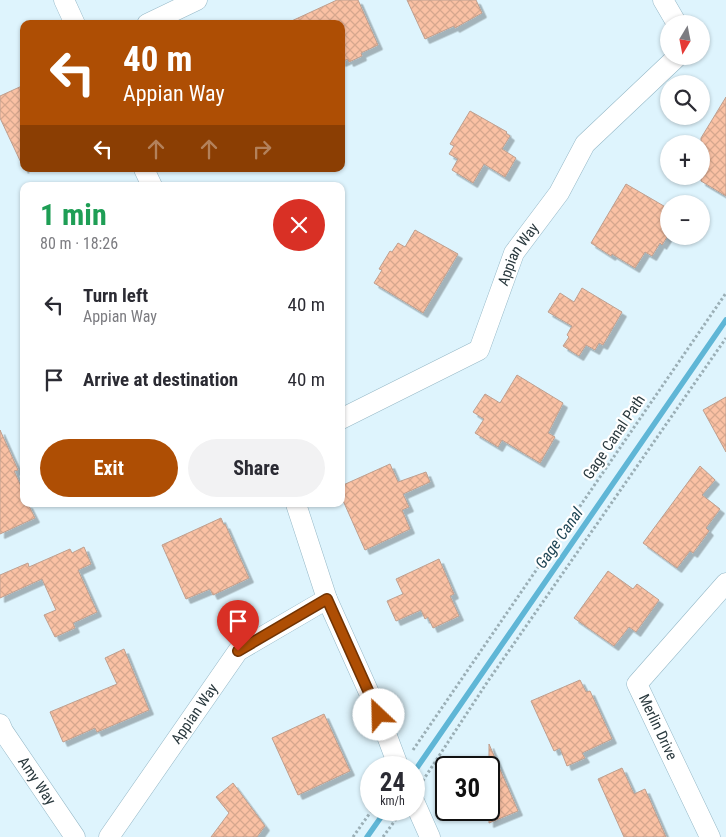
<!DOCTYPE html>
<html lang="en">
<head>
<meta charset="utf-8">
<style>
  :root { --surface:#fff; --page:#f2f2f3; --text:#2b2b33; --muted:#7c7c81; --accent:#ae4e04 }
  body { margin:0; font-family:"Roboto Condensed",sans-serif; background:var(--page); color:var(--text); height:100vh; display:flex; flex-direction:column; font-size:19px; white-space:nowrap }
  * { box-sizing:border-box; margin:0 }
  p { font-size:16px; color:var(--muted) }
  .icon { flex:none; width:28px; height:28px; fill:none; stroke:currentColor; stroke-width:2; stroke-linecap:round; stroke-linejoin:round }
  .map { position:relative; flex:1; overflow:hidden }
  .panel { position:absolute; left:20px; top:182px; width:325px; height:325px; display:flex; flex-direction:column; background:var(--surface); border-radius:10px; box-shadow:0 1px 4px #0004 }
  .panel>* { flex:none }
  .hud { position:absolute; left:20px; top:20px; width:325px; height:152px; border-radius:10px; box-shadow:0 1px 4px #0004; background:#ae4e04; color:#fff; overflow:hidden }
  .needle { width:32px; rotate:190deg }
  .buttons { position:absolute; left:660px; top:15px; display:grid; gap:10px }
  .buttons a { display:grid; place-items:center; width:50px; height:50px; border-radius:50%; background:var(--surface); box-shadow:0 1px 4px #0004; font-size:25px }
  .speed { position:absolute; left:360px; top:756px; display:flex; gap:10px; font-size:25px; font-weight:700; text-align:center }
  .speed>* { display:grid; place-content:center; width:65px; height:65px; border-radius:50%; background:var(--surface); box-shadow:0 1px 4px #0004; line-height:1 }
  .speed small { font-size:12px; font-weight:400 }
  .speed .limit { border:2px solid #111; border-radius:8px; background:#fff; color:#111 }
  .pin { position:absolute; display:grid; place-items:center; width:42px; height:42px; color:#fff; margin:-51px -21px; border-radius:50% 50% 50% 0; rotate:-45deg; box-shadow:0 0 5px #0007 }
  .pin .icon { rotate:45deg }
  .me { position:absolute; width:55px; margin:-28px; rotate:336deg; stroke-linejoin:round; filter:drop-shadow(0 0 4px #0008) }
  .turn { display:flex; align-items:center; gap:18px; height:105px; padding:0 20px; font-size:22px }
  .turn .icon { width:65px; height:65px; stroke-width:2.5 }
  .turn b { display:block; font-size:35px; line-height:42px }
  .lanes { display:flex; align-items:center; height:48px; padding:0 20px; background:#0003; justify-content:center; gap:25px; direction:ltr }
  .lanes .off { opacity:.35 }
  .round { display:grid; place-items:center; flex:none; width:52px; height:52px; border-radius:26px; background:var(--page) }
  .head { display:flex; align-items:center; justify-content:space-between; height:85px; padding:0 20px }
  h1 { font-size:30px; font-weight:700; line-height:38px; color:#1e9e55 }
  .cta { display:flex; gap:10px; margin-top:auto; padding:10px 20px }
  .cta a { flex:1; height:58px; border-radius:30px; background:var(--accent); color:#fff; font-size:20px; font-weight:700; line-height:58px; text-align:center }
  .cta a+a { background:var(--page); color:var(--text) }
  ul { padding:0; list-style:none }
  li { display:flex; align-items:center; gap:15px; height:75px; padding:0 20px }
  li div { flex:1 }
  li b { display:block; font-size:19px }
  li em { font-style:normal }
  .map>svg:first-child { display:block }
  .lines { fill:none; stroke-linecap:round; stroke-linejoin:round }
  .stream { stroke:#5fb6d6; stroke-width:5.5 }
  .building { fill:url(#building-cross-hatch); stroke:#be9f8f; filter:url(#shadow) }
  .minor-casing { stroke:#95b8c7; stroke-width:21 }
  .path { stroke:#9bafb6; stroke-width:3; stroke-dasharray:2.5 2.5; stroke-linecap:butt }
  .minor { stroke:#fff; stroke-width:20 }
  .route-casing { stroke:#713303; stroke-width:12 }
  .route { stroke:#ae4e04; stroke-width:9 }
  .labels { text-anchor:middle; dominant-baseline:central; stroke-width:4.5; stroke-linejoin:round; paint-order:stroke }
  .street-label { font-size:15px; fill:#2a393e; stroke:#fff }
  .water-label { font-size:16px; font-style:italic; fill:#1e4554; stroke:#fff }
</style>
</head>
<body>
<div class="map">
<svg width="726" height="837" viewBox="0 0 726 837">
  <defs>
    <pattern id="building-cross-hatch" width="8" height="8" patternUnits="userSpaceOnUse" patternTransform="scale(1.25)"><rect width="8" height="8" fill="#fac1a4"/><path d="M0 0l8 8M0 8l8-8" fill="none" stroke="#d6a78e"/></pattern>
    <filter id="shadow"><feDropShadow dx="4.5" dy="4.5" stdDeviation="0" flood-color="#0004"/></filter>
  </defs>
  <rect width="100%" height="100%" fill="#def4fd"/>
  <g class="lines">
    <path class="stream" d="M414,772L726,320
      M367,837L386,810"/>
  </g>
  <path class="building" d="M337,0H358L378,45L361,53L362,56L349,62L348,59L341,62V24H285Z
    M407,0H476L482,13L455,28L454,26L425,39Z
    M24,85V169L0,118V96Z
    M726,97V196L701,181V138Z
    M470,111L507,132L506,133L510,136L502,149L516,158L505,177L484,164L473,183L452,170L458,159L449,154L454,146L450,144Z
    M626,184L669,209V234L662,245L660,243L652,256L645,252L635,268L612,254L611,256L591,243Z
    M415,230L458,254L423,313L374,283L382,270L379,269L390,251L392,252L398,243L405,247Z
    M582,288L622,312L603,345L599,343L595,350L586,345L579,356L563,346L569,337L567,335L572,326L548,312L560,293L574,302Z
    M517,375L563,403L548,433L555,437L540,463L502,440L498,447L475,433L484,419L473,412L485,394L500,403Z
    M726,397V452L703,410Z
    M0,430L18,470L14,471L24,493V504H28L35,518L0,534Z
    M390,464L398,482L426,472L430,482L403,494L409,507L402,510L410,529L365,550L341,496V486Z
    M700,466L715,480L702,495L720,509L706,528L709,531L693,553L690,551L677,568L643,543Z
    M221,518L224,525L225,524L249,578L213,595L210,589L186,599L162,545Z
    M84,547L91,564L78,570L97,612L73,623L75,628L55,637L44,615L56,610L42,579L0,598V575L28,563L29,567L70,549L72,553Z
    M439,559L454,594L450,596L459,616L433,628L428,617L425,619L421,610L396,621L387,601L403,594L396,579Z
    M608,571L633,589L637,584L659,600L636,632L629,627L614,646L574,618Z
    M124,649L149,710L97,732L95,728L63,742L50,712L117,684L105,658Z
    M580,680L586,692L590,691L612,739L582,753L585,758L567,766L560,748L554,751L531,701Z
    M324,714L350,771L298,795L272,738Z
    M489,744L518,811L489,823Z
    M622,768L634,794L645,789L666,837H624L598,779Z
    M233,783L265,826L257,837H211L229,813L216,797Z"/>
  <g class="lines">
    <defs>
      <g id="minor">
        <path d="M64,0L75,24"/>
        <path d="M663,0L677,24"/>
        <path d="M147,24L197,0"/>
        <path d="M144,169L152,186"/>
        <path id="s1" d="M341,419L479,350L514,253L559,193L585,144L678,56"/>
        <path d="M296,504L327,599L379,715L399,768"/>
        <path id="s2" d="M0,724L3,731L75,837"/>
        <path d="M414,801L430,837"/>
        <path id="s3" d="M109,837L238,651L327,599"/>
        <path d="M710,837L637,684L726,583"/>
      </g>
    </defs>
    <use href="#minor" class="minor-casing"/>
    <path class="path" d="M413,750L726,293
      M420,785L488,681L726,338
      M353,837L372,810
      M383,837L399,815"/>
    <use href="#minor" class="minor"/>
  </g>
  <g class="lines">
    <defs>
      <path id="route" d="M238,651L327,599L379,715"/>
    </defs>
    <use href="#route" class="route-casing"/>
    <use href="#route" class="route"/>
  </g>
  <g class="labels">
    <g class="street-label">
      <text stroke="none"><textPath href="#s1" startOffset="258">Appian Way</textPath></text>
      <text transform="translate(614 437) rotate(-56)">Gage Canal Path</text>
      <text stroke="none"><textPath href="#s3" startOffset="150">Appian Way</textPath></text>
      <text transform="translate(658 727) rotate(65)">Merlin Drive</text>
      <text stroke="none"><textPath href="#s2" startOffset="68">Amy Way</textPath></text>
    </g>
    <g class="water-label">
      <text transform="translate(559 538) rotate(-55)">Gage Canal</text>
    </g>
  </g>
</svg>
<div class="buttons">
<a><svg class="needle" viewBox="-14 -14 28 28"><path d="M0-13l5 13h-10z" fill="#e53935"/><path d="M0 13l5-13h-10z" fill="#7c7c81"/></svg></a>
<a><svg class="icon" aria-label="search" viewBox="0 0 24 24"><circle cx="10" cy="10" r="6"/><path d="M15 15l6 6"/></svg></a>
<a>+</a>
<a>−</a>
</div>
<div class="speed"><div>24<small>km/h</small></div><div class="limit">30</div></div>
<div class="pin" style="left:238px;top:651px;background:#d93025"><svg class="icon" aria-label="arrive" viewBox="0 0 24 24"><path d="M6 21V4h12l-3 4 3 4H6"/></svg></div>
<svg class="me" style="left:379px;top:715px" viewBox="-20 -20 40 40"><circle r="19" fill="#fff"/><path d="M0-13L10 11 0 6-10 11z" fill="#ae4e04"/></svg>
<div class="hud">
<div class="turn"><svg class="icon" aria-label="left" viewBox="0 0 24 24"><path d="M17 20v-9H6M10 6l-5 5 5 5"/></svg><div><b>40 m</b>Appian Way</div></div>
<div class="lanes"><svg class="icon" aria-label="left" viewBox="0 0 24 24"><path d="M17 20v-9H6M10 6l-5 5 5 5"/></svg><svg class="icon off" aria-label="ahead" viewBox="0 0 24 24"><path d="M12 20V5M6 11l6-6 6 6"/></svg><svg class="icon off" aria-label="ahead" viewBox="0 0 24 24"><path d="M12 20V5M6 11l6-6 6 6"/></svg><svg class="icon off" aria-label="right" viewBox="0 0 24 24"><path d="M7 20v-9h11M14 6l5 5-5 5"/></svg></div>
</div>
<section class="panel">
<div class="head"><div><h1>1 min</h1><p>80 m · 18:26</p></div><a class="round" style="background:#d93025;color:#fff"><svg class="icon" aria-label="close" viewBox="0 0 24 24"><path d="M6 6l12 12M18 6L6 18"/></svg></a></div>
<ul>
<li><svg class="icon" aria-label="left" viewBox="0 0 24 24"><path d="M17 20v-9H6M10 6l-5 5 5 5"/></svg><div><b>Turn left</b><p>Appian Way</p></div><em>40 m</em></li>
<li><svg class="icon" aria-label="arrive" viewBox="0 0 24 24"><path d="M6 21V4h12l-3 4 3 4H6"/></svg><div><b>Arrive at destination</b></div><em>40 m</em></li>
</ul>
<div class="cta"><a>Exit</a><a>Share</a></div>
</section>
</div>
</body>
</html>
